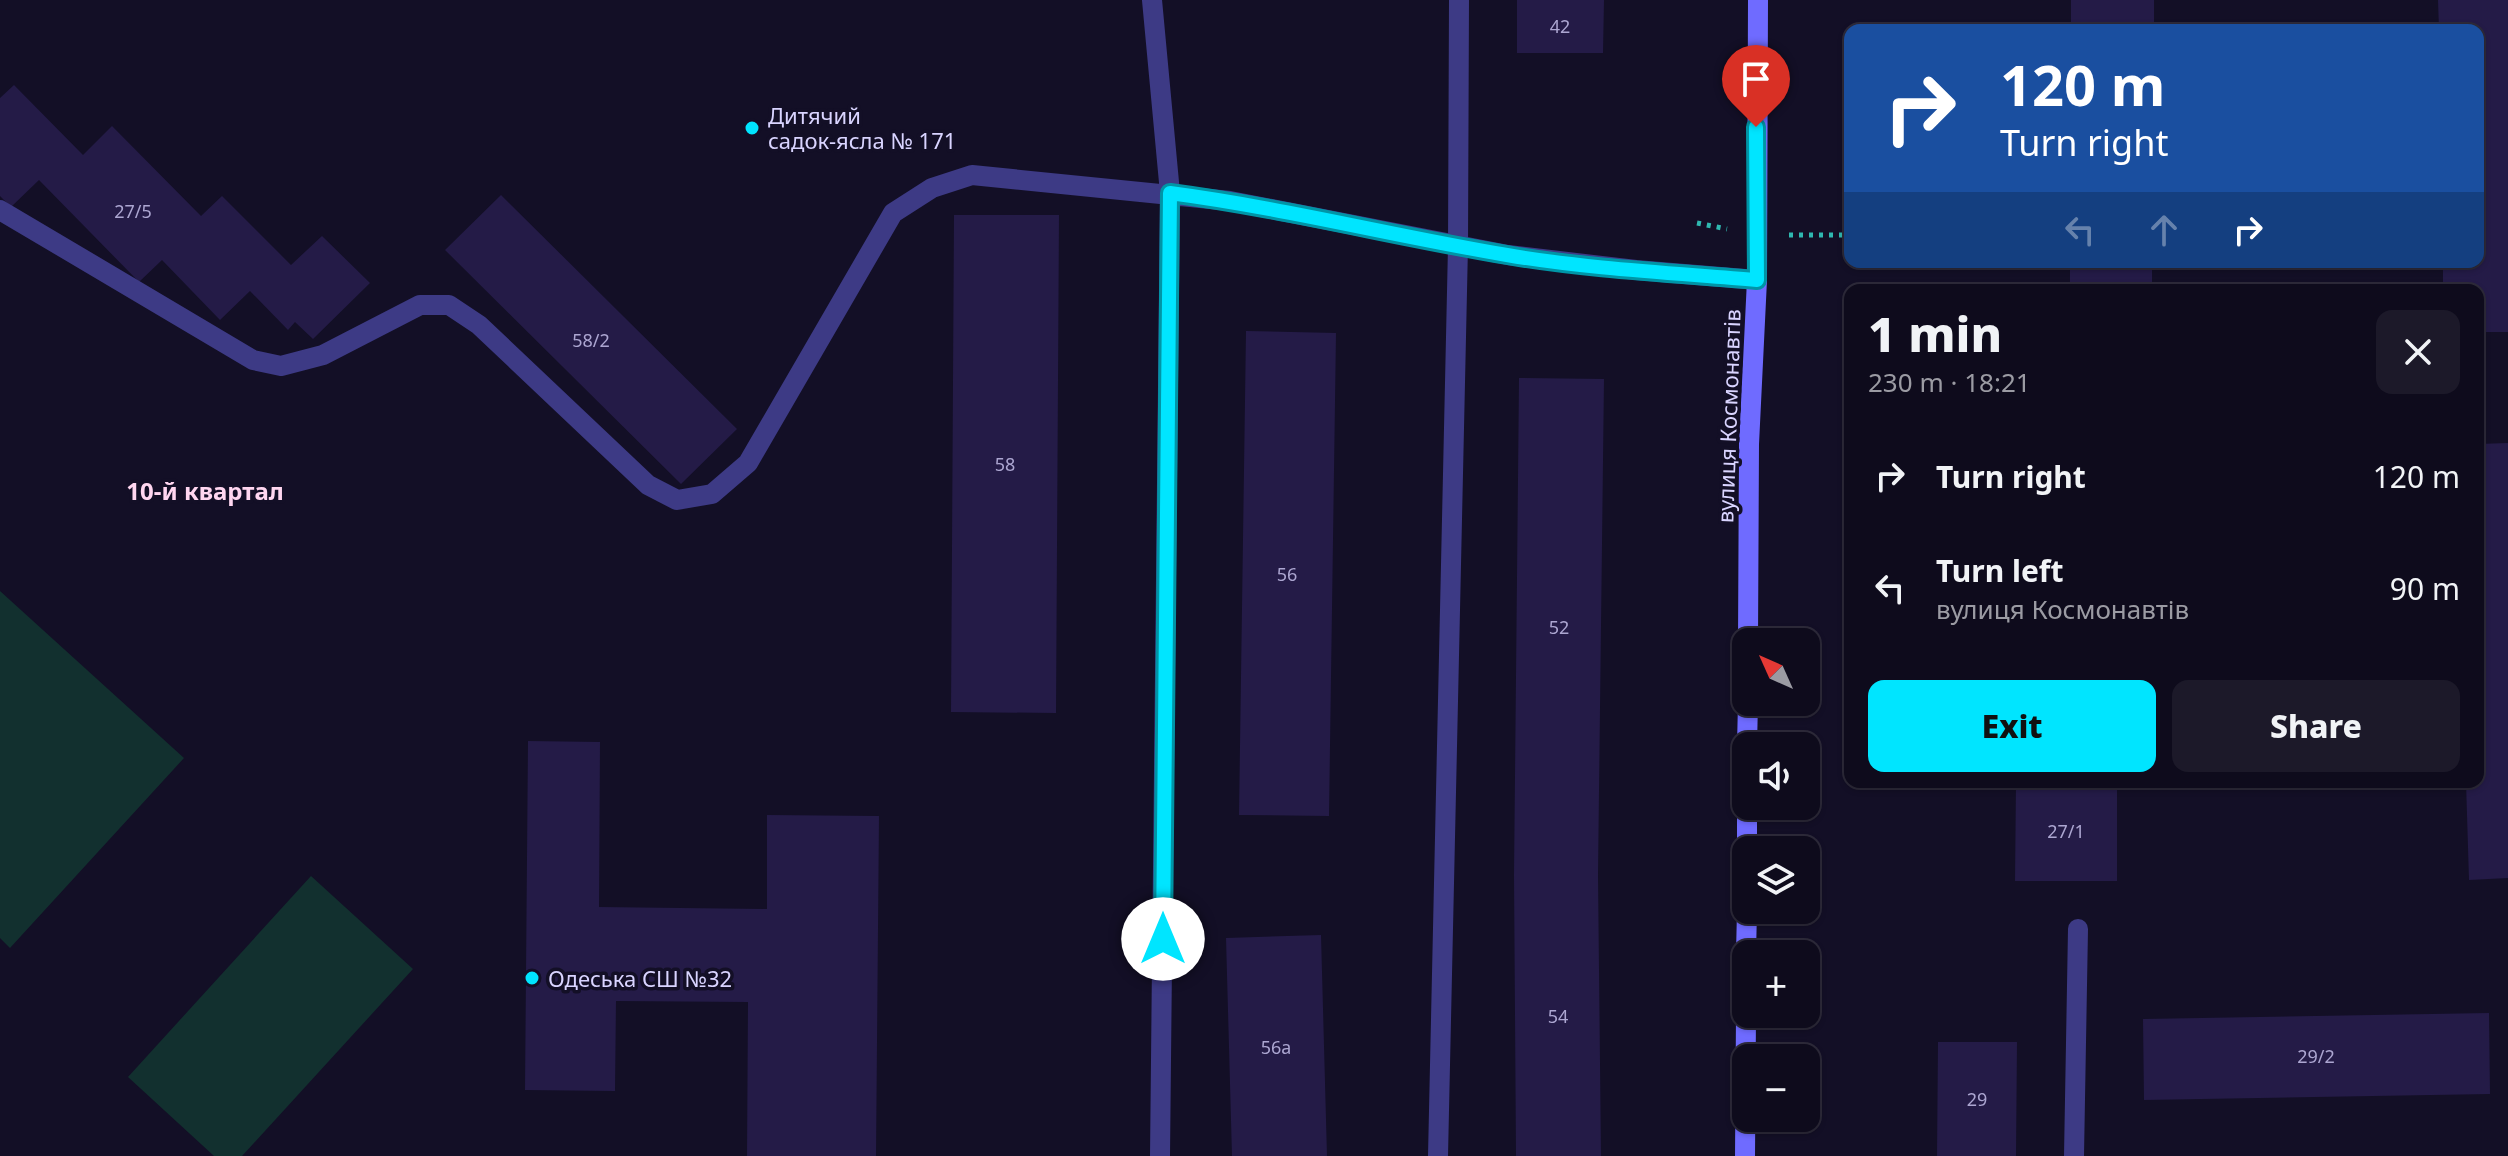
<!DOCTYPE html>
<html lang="en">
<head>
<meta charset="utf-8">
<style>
  :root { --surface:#0e0b1c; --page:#1c1929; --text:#f1f3f6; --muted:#9b9ba3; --line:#2e2b3b; --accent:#00e5ff }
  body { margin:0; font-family:"Noto Sans",sans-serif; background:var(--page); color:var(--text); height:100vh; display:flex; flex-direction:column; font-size:30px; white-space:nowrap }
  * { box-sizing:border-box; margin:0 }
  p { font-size:26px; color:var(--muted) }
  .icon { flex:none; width:44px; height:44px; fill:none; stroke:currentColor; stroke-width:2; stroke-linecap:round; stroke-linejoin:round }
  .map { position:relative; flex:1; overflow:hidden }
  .sheet { position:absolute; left:1844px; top:284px; width:640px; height:504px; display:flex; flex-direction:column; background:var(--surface); border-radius:16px; box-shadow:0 2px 6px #0004,0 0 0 2px var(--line) }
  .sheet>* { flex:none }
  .top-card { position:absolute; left:1844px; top:24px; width:640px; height:244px; border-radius:16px; box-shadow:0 2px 6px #0004,0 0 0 2px var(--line); background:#1a4fa0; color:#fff; overflow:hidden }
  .needle { width:52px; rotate:315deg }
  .tools { position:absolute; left:1732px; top:628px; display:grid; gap:16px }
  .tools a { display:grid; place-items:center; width:88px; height:88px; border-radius:16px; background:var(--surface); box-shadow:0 2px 6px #0004,0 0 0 2px var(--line); font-size:40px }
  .pin { position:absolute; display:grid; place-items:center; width:68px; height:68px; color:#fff; margin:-82px -34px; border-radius:50% 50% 50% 0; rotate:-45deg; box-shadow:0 0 8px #0007 }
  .pin .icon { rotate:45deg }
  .me { position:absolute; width:88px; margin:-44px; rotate:0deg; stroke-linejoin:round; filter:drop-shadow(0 0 6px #0008) }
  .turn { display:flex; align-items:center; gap:28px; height:168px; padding:0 24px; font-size:36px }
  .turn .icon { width:104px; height:104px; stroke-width:2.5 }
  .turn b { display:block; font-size:56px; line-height:68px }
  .lanes { display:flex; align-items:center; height:76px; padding:0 24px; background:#0003; justify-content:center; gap:40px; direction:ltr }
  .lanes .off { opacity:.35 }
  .round { display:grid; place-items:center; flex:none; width:84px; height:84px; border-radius:16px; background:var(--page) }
  .head { display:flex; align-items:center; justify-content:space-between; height:136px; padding:0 24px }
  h1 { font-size:48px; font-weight:800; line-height:60px }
  .action { display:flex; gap:16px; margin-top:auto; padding:16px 24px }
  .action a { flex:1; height:92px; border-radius:16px; background:var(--accent); color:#111; font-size:32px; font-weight:800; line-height:92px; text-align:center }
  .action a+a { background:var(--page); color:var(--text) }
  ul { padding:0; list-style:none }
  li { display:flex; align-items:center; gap:24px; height:112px; padding:0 24px }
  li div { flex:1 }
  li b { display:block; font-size:30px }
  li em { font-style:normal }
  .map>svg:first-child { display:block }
  .green { fill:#12302f }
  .building { fill:#241b47 }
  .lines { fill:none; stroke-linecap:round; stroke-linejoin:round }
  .path { stroke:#2fb8b0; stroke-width:5; stroke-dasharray:4 6; stroke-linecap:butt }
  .service { stroke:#3d3a85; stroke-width:20 }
  .secondary { stroke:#6f6bff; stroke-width:20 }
  .route-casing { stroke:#0095a6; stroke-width:20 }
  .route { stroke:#00e5ff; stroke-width:14 }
  .poi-dot { fill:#00e5ff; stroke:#130f26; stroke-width:3 }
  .labels { text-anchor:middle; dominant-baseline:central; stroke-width:7; stroke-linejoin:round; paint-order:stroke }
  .number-label { font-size:18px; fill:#aca6d1 }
  .poi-label { font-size:22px; fill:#d9d4ff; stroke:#130f26; text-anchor:start }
  .street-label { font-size:22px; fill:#d9d4ff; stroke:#130f26 }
  .neighbourhood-label { font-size:24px; font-weight:bold; fill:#ffd6f0; stroke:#130f26 }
</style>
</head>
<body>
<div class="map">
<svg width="2508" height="1156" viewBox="0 0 2508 1156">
  <rect width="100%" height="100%" fill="#130f26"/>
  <path class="green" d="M0,591L184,758L10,948L0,938Z
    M311,876L413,969L242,1156H214L128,1077Z"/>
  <path class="building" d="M1517,0H1604L1603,53H1517Z
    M2071,0H2154V30H2071Z
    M2438,0H2508V332H2478V290H2443V262H2478V30H2439Z
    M14,85L83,155L112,126L201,216L222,196L291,265L322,236L370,283L313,339L295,322L288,330L250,291L220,320L162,260L139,282L39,180L11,207L0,196V98Z
    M1845,94H1850V138H1845Z
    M501,195L737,429L681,484L445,250Z
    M954,215H1059L1056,713L951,712Z
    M2070,262H2152V290H2070Z
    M1246,331L1336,333L1329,816L1239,815Z
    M1519,378L1604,379L1598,875L1601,1156H1516L1514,875Z
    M2508,443V878L2469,880L2466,782H2478V444Z
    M528,741L600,742L599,907L767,909V815L879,816L876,1156H747L748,1002L616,1001L615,1091L525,1090Z
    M2016,782H2117V881H2015Z
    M1321,935L1327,1156H1232L1226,938Z
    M2489,1013L2490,1094L2144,1100L2143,1019Z
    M1938,1042H2017L2016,1156H1937Z"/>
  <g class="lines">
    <path class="path" d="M1697,223L1727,229
      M1789,235H1850"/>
    <path class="service" d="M1152,0L1170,193L1160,1156
      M0,210L253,360L281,366L323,355L420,305H449L479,325L648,485L677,500L712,494L748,463L893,213L932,188L972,175L1230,201L1508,255L1636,270L1757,280
      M1438,1156L1458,246L1459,0
      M2074,1156L2078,929"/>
    <path class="secondary" d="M1748,642L1749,444L1757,280L1758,0
      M1747,746L1748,702
      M1747,850V806
      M1746,954L1747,910
      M1745,1156L1746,1014"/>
  </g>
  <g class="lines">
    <defs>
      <path id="route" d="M1163,939L1170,193C1284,208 1394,236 1507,255C1589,269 1674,273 1757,280L1756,127"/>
    </defs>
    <use href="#route" class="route-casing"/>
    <use href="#route" class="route"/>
  </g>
  <g class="poi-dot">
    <circle cx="752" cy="128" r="8"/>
    <circle cx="532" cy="978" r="8"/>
  </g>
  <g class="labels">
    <g class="number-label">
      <text x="1560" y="26">42</text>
      <text x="133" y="211">27/5</text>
      <text x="591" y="340">58/2</text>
      <text x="1005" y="464">58</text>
      <text x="1287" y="574">56</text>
      <text x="1559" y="627">52</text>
      <text x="2066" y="831">27/1</text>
      <text x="1558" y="1016">54</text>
      <text x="1276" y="1047">56а</text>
      <text x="2316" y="1056">29/2</text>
      <text x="1977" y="1099">29</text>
    </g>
    <g class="poi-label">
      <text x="768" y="115">Дитячий<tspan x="768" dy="25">садок-ясла № 171</tspan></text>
      <text x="548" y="978">Одеська СШ №32</text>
    </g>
    <g class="street-label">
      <text transform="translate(1728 416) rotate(-88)">вулиця Космонавтів</text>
    </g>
    <g class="neighbourhood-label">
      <text x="205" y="490">10-й квартал</text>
    </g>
  </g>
</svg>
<div class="tools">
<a><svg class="needle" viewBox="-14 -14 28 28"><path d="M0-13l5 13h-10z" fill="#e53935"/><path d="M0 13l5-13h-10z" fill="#9b9ba3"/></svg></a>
<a><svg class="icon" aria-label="sound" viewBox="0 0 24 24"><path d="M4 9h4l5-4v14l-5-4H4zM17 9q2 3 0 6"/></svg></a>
<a><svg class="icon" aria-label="layers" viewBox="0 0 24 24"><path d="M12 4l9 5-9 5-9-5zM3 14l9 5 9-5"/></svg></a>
<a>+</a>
<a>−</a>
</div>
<div class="pin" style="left:1756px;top:127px;background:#d93025"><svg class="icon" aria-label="arrive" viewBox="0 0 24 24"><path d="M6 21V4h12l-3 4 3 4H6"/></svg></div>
<svg class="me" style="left:1163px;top:939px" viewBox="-20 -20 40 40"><circle r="19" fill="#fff"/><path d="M0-13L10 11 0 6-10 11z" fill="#00e5ff"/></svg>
<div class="top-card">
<div class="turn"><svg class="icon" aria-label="right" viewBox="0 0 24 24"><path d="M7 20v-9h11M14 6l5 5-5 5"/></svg><div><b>120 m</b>Turn right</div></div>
<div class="lanes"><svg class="icon off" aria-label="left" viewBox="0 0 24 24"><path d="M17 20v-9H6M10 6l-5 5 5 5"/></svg><svg class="icon off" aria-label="ahead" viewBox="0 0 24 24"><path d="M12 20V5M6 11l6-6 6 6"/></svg><svg class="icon" aria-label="right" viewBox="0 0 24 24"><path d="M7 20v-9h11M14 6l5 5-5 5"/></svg></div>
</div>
<section class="sheet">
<div class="head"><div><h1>1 min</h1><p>230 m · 18:21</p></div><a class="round"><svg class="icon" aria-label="close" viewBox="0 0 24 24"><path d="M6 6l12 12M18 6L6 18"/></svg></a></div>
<ul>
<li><svg class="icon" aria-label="right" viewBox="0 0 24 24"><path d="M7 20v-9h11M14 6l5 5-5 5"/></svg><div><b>Turn right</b></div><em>120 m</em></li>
<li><svg class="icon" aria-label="left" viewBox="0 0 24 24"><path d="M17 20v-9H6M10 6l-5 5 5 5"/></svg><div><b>Turn left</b><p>вулиця Космонавтів</p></div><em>90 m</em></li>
</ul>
<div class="action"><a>Exit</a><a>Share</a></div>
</section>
</div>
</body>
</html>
